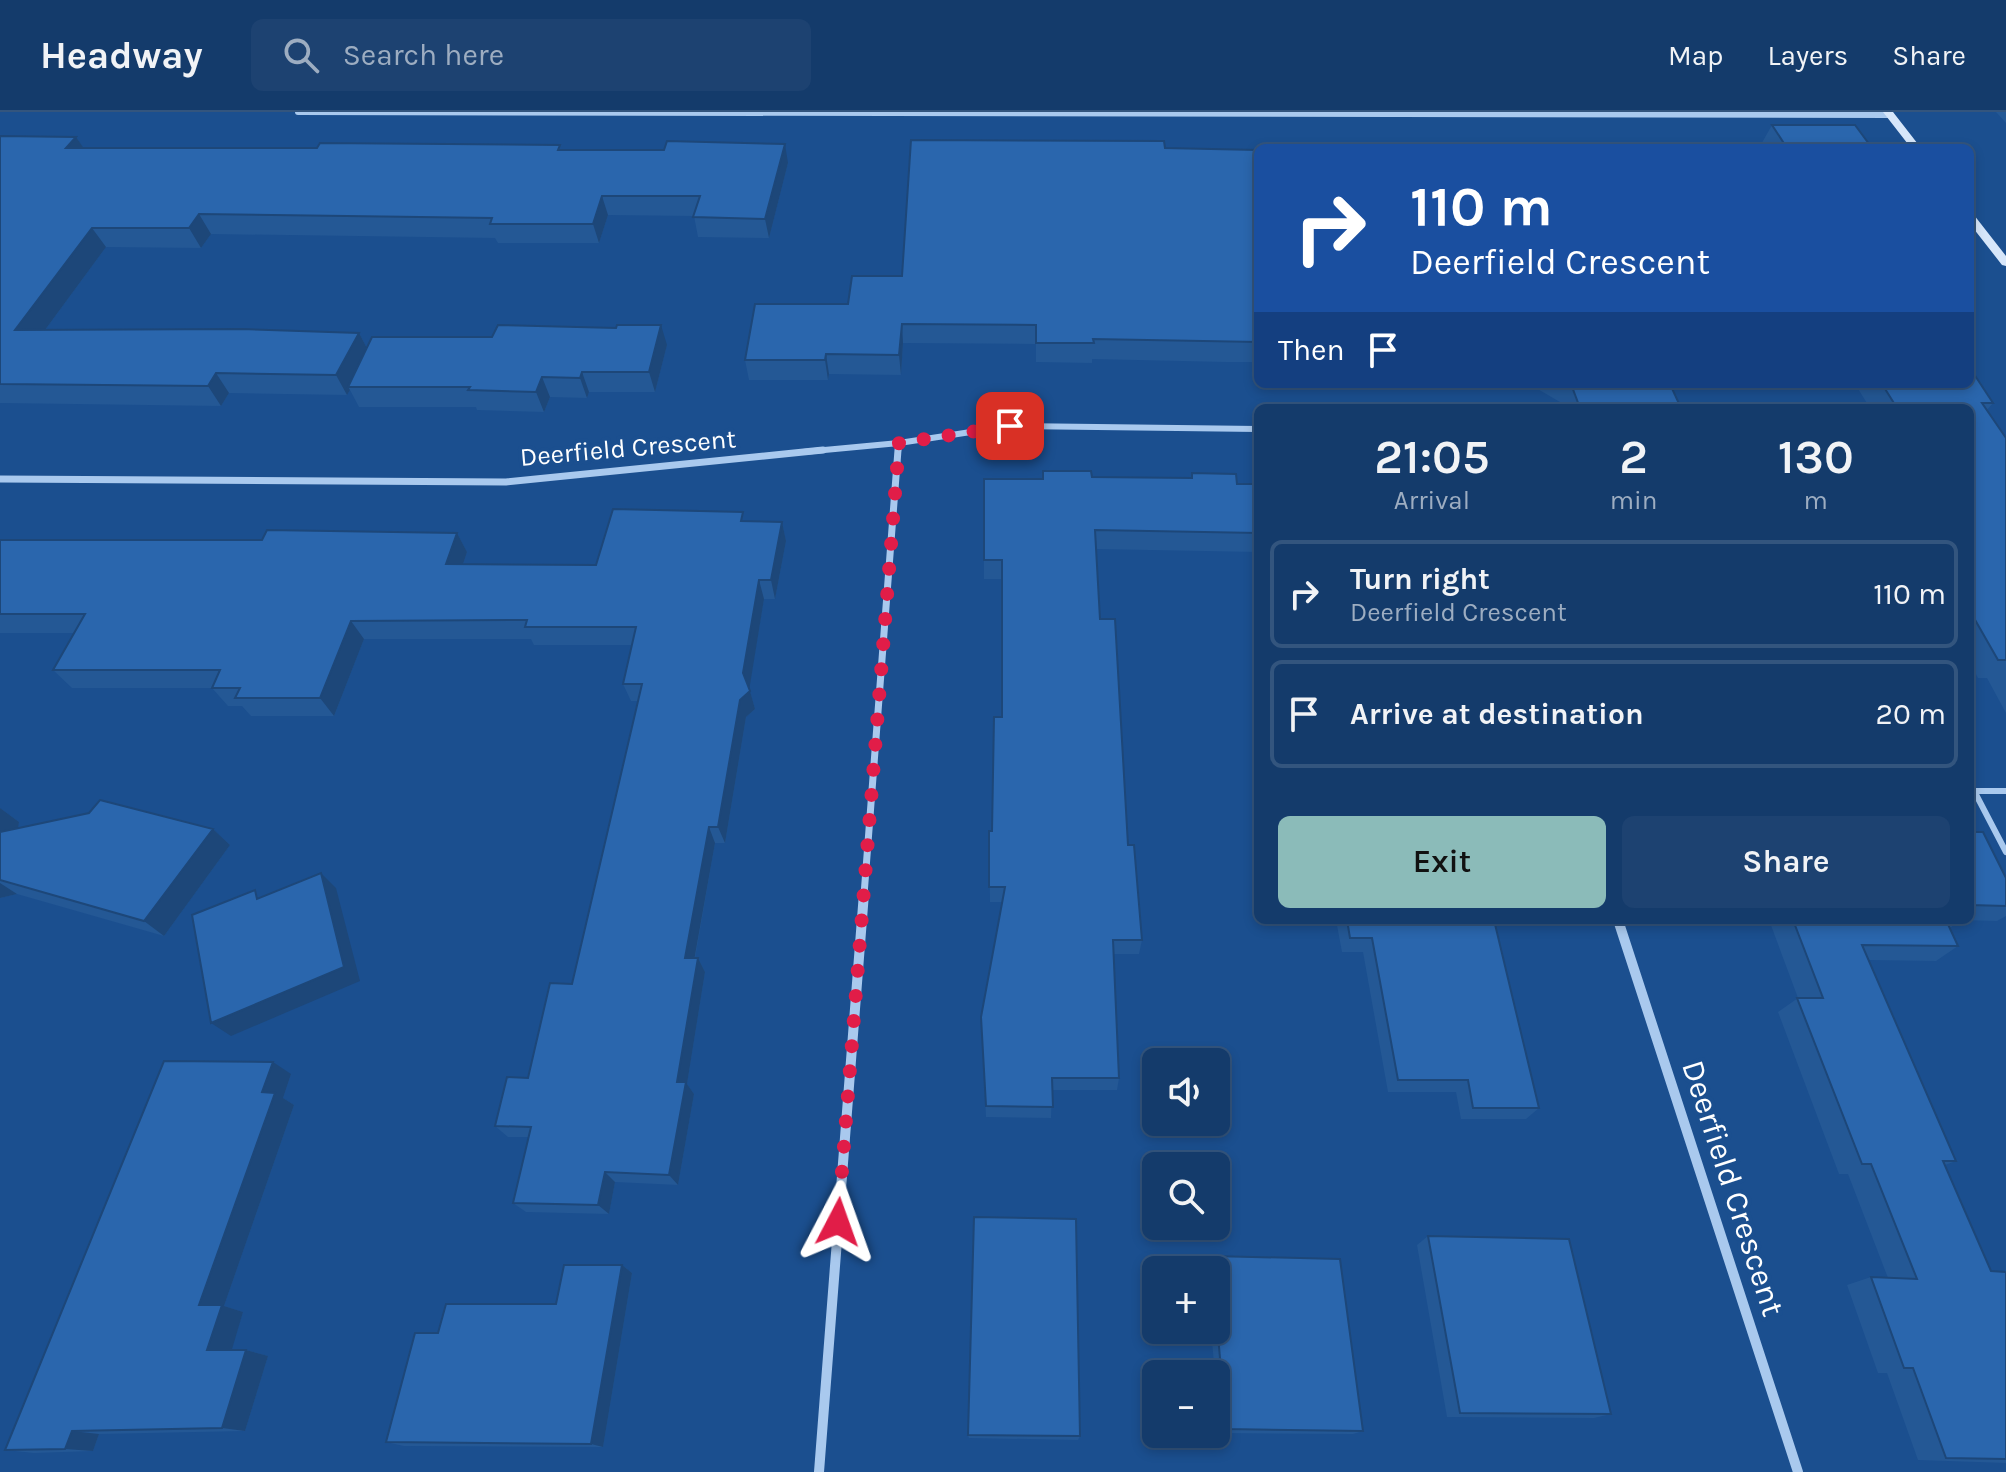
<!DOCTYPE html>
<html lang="en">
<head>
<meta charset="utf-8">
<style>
  :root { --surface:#143b6b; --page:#1d4271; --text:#f1f3f6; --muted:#9dadc1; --line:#33557e; --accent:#8bbbb9 }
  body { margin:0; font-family:Karla,sans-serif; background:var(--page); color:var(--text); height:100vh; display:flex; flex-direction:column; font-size:30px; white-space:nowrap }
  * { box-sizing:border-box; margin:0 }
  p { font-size:26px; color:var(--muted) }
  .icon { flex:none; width:44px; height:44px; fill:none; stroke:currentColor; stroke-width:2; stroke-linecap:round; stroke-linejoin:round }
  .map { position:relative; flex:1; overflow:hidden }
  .drawer { position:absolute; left:1254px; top:292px; width:720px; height:520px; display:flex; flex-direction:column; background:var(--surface); border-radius:12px; box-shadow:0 4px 12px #0003,0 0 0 2px var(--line) }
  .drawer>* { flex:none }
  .hud { position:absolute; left:1254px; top:32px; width:720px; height:244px; border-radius:12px; box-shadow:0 4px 12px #0003,0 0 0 2px var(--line); background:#1a4fa0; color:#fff; overflow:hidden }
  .fabs { position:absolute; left:1142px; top:936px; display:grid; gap:16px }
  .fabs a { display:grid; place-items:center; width:88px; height:88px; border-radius:12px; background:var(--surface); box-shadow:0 4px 12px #0003,0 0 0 2px var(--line); font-size:40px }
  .pin { position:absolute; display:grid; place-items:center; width:68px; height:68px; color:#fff; margin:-34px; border-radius:16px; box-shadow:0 4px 12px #0006 }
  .me { position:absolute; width:88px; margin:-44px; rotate:4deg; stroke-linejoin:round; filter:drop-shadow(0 0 6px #0008) }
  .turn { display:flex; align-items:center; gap:28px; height:168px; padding:0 24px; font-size:36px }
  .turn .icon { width:104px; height:104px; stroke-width:2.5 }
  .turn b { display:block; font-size:56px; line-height:68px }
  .then { display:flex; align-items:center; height:76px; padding:0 24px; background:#0003; gap:16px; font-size:30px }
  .eta { display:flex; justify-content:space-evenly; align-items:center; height:136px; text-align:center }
  .eta b { font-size:48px; font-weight:600; line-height:56px }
  .cta { display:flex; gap:16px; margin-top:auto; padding:16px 24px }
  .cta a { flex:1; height:92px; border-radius:12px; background:var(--accent); color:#111; font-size:32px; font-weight:600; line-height:92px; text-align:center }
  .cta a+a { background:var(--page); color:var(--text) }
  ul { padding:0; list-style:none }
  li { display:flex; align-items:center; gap:24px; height:108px; margin:0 16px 12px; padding:0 8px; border:4px solid var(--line); border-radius:12px }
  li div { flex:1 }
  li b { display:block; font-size:30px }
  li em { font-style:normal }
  header { display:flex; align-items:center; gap:48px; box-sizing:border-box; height:112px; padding:0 40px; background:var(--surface); border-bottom:2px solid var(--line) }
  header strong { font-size:38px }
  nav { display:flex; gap:44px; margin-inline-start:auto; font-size:28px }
  .search { width:560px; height:72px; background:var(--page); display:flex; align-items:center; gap:20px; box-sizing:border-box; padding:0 28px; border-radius:12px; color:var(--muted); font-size:30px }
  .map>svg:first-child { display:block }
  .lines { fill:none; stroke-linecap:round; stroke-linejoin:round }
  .service { stroke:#a9c9ee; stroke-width:6 }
  .minor-far2 { stroke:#a9c9ee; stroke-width:6 }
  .minor-far1 { stroke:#a9c9ee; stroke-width:7 }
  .minor { stroke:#a9c9ee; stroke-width:10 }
  .secondary { fill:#d6e6fa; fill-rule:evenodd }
  .wall { fill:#245895 }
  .shaded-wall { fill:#1d4779 }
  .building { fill:#2a66ad; stroke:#1d4779; stroke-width:2 }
  .route { stroke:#e11d48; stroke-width:14; stroke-dasharray:0 25.2 }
  .labels { text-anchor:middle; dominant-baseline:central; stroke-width:8; stroke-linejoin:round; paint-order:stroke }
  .street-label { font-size:26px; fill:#fff; stroke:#1b4f8f }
  .near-street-label { font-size:32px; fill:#fff; stroke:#1b4f8f }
</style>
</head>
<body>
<header>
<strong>Headway</strong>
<div class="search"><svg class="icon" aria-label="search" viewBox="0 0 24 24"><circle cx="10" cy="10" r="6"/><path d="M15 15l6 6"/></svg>Search here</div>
<nav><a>Map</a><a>Layers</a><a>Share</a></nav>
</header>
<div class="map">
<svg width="2006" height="1360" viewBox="0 0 2006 1360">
  <rect width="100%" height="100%" fill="#1b4f8f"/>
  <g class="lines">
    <path class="service" d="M1970,671L2006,740
      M1974,679H2006"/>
    <path class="minor-far2" d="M298,0L1891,3
      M803,340L899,331L1010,314L1258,317
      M898,340L899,331"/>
    <path class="minor-far1" d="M0,367L506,370L823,338
      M864,783L898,338"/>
    <path class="minor" d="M1618,808L1798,1360
      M819,1360L864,781"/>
    <path class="secondary" d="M1883,0H1893L1921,36H1911Z
      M1970,102L1974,103L2006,144V154L2002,153L1970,112Z"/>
  </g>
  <path class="wall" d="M1996,0H2006V11Z
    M1772,13L1872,36H1759Z
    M0,24L76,25L83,36L562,38L788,51L769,126L698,125L694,104L608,103L599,131H498L495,126L211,122L201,136L106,135L45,218L359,221L367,236L667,233L655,280H589L587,286L550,285L544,300L477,298L476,295H359L350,278L347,283L229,281L221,294L0,291Z
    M1165,36L1258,38V250H1226L1092,247V251L1036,250V232L903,231L901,263L829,262L828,268H749L745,248L848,192Z
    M1529,272H1670L1681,296H1563L1560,290Z
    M1855,272H1970L1993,291L1987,298L2006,326V601L1987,566H1978L1970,551V296H1870Z
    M1192,361L1237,372H1258V440L1096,437L1100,507L1128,733L1142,828L1139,842H1113L1119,966L1117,978H1052L1051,1006L986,1005L981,905L1002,790H990L989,719H992L1002,605V467H984V448L1092,365L1191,366Z
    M746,409L782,410L786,429L775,487H764L749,576L755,597L746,605L725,731H715L695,846H698L705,860L687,972L694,982L678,1073L615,1070L609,1102L526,1100L513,1091L529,1025H508L495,1014L528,966L572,872L638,589H631L623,572L632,533H534L531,527H364L334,604H251L242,594H228L212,576H72L53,558L74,521H0V428H262L457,421L467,440L463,452L596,453Z
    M0,696L19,710L17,716L213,717L230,733L164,824L17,782L0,786Z
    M1970,720L2006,766V804L1997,809L1960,808L1950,816L1958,834L1936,849L1868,848L1956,1049L1945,1053L1991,1159L2006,1160V1351L1918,1348L1887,1261H1878L1847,1173L1871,1165L1888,1166L1848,1062H1839L1778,900L1798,886L1769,808H1970Z
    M1336,808H1494L1539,996L1526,1007H1461L1456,980H1388L1363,840H1342Z
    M291,962L283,986L294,993L224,1194L243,1200L231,1238H246L268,1244L245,1319L99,1322L93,1339L34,1341L5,1338Z
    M1428,1124L1611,1302L1594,1306L1447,1305L1417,1133Z
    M1212,1144L1363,1319L1353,1322L1219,1321L1216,1262H1215L1211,1218H1216V1158H1206V1152Z
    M622,1153L632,1161L603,1335L404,1334L386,1330L438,1221L556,1192Z
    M968,1323L1080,1324L1078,1328L969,1326Z"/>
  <path class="shaded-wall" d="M76,25L89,44L66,36Z
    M785,32L788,51L769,126L765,107Z
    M602,84L608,103L599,131L593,112Z
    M199,102L211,122L201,136L189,116Z
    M92,116L106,135L31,237L15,218Z
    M902,212L903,231L901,263L899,243Z
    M661,213L667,233L655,280L649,260Z
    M359,221L369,240L348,275L350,278L347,283L336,263Z
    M826,242L829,262L828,268L825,248Z
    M582,260L589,280L587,286L580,266Z
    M216,261L229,281L221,294L208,274Z
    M542,265L550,285L544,300L536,280Z
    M782,410L786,429L775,487L771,468Z
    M457,421L467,440L457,470L446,452Z
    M759,468L764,487L749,579L743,561Z
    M351,509L364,527L334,604L320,586Z
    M750,579L755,597L746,605L725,731L718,715L740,588Z
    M0,696L19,710L14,738L0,728Z
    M709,715L715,731L692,860L685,846Z
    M213,717L230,733L164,824L144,809Z
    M321,761L336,776L360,869L231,924L211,911Z
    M0,771L17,782L0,786Z
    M698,846L705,860L687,972L694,982L678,1073L669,1063L677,970Z
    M273,950L291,962L283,986L294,993L224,1194L243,1200L230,1244L207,1238L199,1193L262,980Z
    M605,1060L615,1070L609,1102L598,1093Z
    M622,1153L632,1161L603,1335L591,1332Z
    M246,1238L268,1244L245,1319L222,1316Z
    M72,1319L99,1322L93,1339L65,1337Z"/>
  <path class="building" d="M1772,13H1855L1872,36H1787Z
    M0,24L76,25L66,36H317L320,31L560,33L558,38H664L667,29L785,32L765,107L693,105L700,84H602L593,112H490L492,106L199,102L189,116H92L15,218L242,217L359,221L336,263L216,261L208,274L0,272Z
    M911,28L1164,29L1165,36L1258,38V230L1093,227L1094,231H1036V213L902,212L899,243L826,242L825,248H745L755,192H848L852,164H902Z
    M498,213L616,216L617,213H661L649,260H582L580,266L542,265L536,280L468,278L470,275H348L372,225H492Z
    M1970,256L1993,291H1982L2006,326V548H1998L1970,499V296H1897L1882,272H1970Z
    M1571,272H1670L1681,296H1580Z
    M1043,359H1091L1092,365L1192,366V361L1236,362L1237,372H1258V421L1095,418L1100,507H1115L1128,733H1134L1142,828H1113L1119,966H1052L1053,995L986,994L981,905L1005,775H989V719H992L994,605H1002V448H984V367H1043Z
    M613,397L743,400L741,409L782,410L771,468H759L743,561L750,579L740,588L718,715H709L685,846H698L677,970H686L669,1063L605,1060L598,1093L513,1091L531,1015L495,1014L507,965L528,966L550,871L572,872L642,572H623L636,515H525L527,508L351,509L320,586H235L240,576H212L220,558H53L85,502H0V428H262L267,418L457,421L446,452L596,453Z
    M100,688L213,717L144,809L0,768V720L89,701Z
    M1970,720H1983L2006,766V794L1970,793Z
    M321,761L344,855L211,911L192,803L255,778L257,787Z
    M1347,808H1494L1539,996H1473L1468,968H1398L1372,826H1350Z
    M1793,808H1961H1946L1958,834L1862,833L1956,1049H1943L1991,1159L2006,1160V1347L1946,1346L1913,1256H1904L1871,1165L1917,1167L1871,1052H1862L1797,886H1823Z
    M164,949L273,950L262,980L275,981L199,1193H222L207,1238H246L222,1316L72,1319L65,1337L5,1338Z
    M974,1105L1076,1107L1080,1324L968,1323Z
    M1428,1124L1569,1127L1611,1302L1460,1301Z
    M1212,1144L1340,1147L1363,1319L1226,1317L1216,1199V1158H1213Z
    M564,1153H622L591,1332L386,1330L415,1221H438L446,1192H556Z"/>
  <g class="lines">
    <path class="route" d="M838,1110L899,331L1010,314"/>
  </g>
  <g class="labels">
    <g class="street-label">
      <text transform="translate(628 336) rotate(-5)">Deerfield Crescent</text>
    </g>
    <g class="near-street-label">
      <text transform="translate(1733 1076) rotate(72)">Deerfield Crescent</text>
    </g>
  </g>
</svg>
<div class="fabs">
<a><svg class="icon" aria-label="sound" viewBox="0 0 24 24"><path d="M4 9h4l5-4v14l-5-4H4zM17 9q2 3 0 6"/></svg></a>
<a><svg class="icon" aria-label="search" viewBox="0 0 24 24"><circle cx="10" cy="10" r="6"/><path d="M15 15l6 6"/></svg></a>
<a>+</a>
<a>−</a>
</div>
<div class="pin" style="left:1010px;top:314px;background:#d93025"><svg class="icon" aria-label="arrive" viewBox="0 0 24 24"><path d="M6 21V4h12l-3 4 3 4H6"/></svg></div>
<svg class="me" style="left:838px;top:1110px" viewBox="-20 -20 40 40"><path d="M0-17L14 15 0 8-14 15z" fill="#e11d48" stroke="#fff" stroke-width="4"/></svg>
<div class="hud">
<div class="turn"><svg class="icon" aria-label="right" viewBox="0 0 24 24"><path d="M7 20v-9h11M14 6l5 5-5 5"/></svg><div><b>110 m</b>Deerfield Crescent</div></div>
<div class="then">Then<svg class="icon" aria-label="arrive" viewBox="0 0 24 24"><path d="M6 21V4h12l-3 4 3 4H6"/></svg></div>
</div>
<section class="drawer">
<div class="eta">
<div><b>21:05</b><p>Arrival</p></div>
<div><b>2</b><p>min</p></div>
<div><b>130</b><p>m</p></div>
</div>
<ul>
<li><svg class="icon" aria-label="right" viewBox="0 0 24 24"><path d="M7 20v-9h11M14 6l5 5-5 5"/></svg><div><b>Turn right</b><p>Deerfield Crescent</p></div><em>110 m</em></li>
<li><svg class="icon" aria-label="arrive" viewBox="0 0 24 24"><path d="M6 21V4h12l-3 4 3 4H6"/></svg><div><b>Arrive at destination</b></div><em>20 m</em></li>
</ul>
<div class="cta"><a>Exit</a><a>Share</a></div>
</section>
</div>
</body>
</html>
